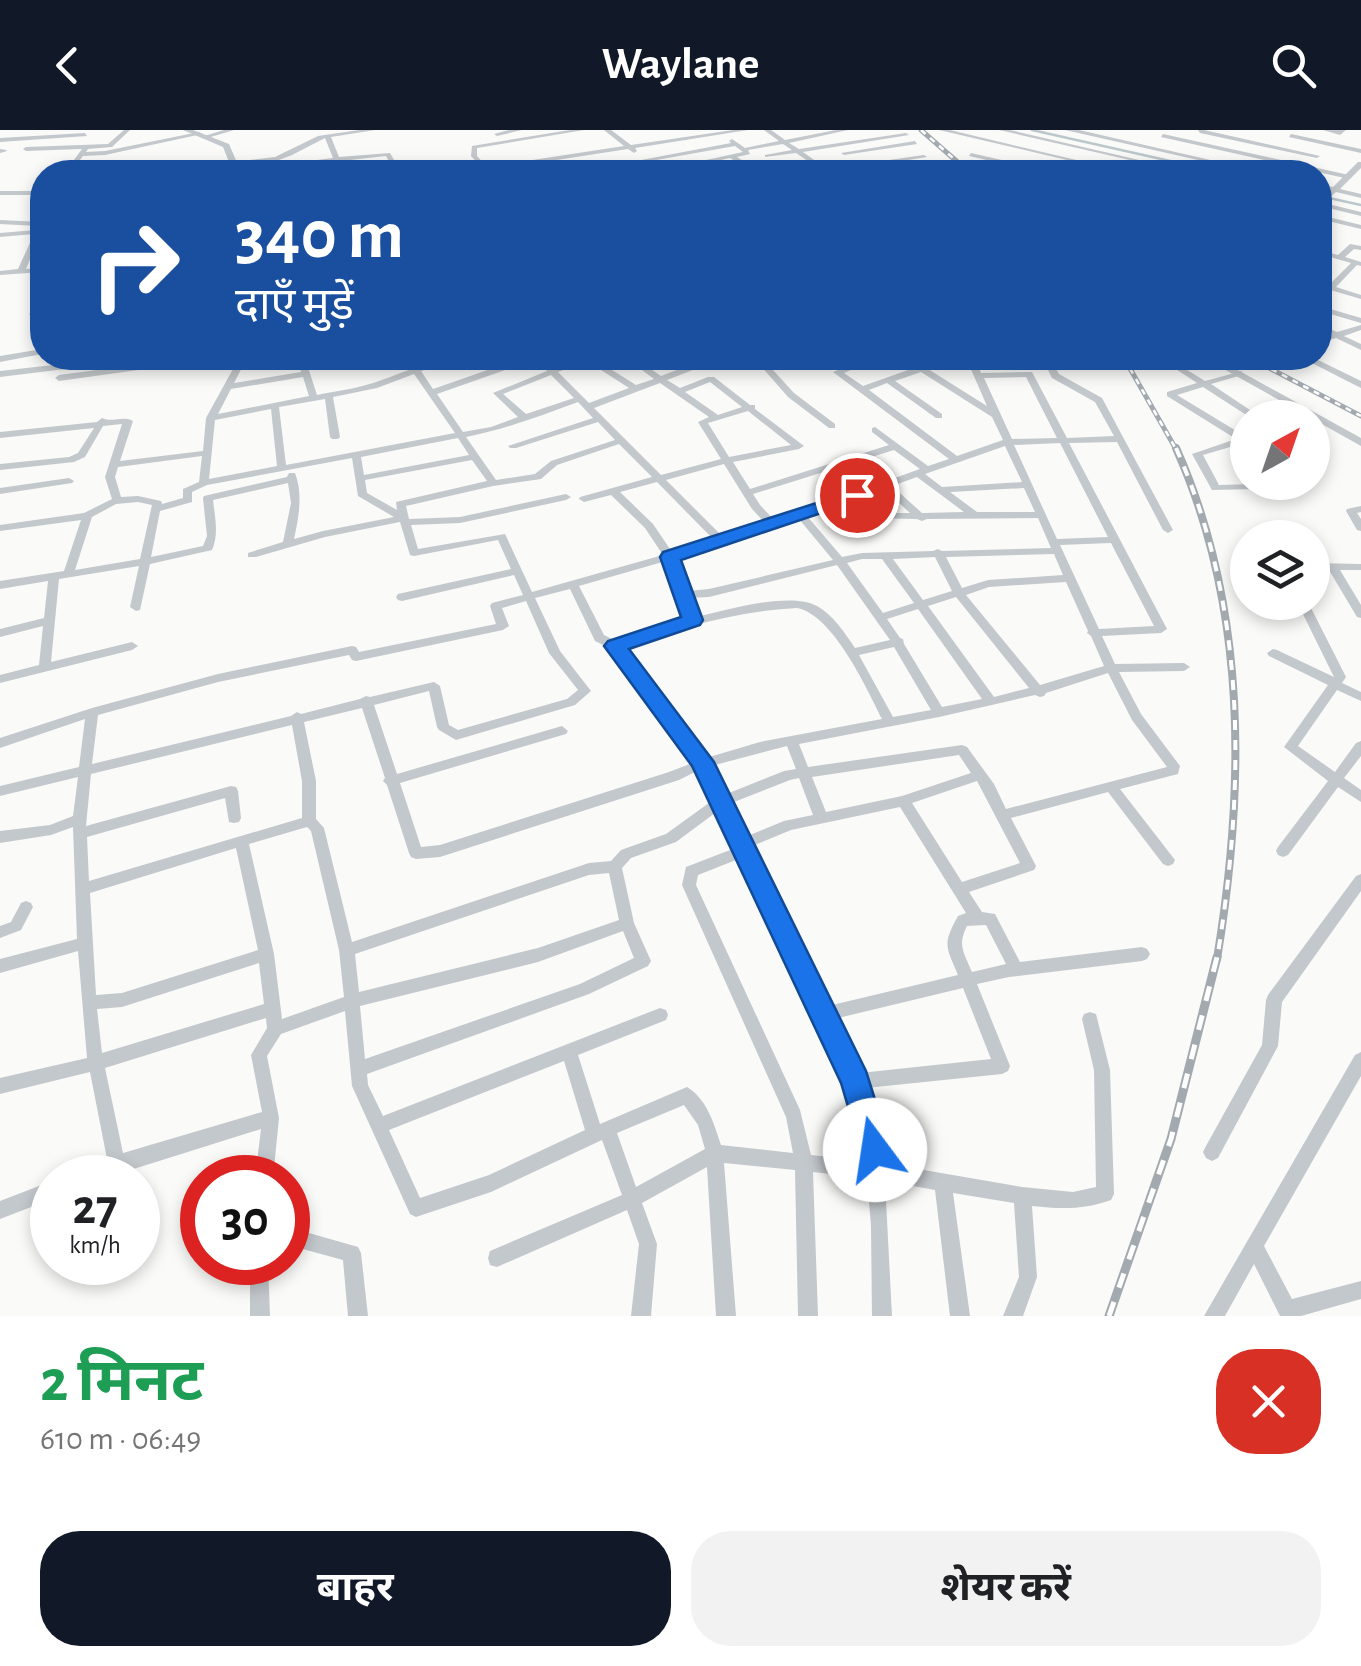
<!DOCTYPE html>
<html lang="hi">
<head>
<meta charset="utf-8">
<style>
  :root { --surface:#fff; --page:#f2f2f2; --text:#202124; --muted:#757577; --accent:#111827 }
  body { margin:0; font-family:"Alegreya Sans","Noto Sans Devanagari",sans-serif; background:var(--page); color:var(--text); height:100vh; display:flex; flex-direction:column; font-size:38px; white-space:nowrap }
  * { box-sizing:border-box; margin:0 }
  p { font-size:32px; color:var(--muted) }
  .icon { flex:none; width:55px; height:55px; fill:none; stroke:currentColor; stroke-width:2; stroke-linecap:round; stroke-linejoin:round }
  .map { position:relative; height:1186px; overflow:hidden }
  .details { display:flex; flex-direction:column; background:var(--surface); flex:1 }
  .details>* { flex:none }
  .banner { position:absolute; left:30px; top:30px; width:1302px; height:210px; border-radius:40px; box-shadow:0 5px 15px #0003; background:#1a4fa0; color:#fff; overflow:hidden }
  .needle { width:65px; rotate:40deg }
  .tools { position:absolute; left:1230px; top:270px; display:grid; gap:20px }
  .tools a { display:grid; place-items:center; width:100px; height:100px; border-radius:50%; background:var(--surface); box-shadow:0 5px 15px #0003; font-size:50px }
  .speed { position:absolute; left:30px; top:1025px; display:flex; gap:20px; font-size:50px; font-weight:700; text-align:center }
  .speed>* { display:grid; place-content:center; width:130px; height:130px; border-radius:50%; background:var(--surface); box-shadow:0 5px 15px #0003; line-height:1 }
  .speed small { font-size:25px; font-weight:400 }
  .speed .limit { border:15px solid #d22; background:#fff; color:#111 }
  .pin { position:absolute; display:grid; place-items:center; width:85px; height:85px; color:#fff; margin:-42px; border:5px solid #fff; border-radius:50%; box-shadow:0 2px 10px #0007 }
  .me { position:absolute; width:110px; margin:-55px; rotate:346deg; stroke-linejoin:round; filter:drop-shadow(0 0 8px #0008) }
  .turn { display:flex; align-items:center; gap:35px; height:210px; padding:0 40px; font-size:45px }
  .turn .icon { width:130px; height:130px; stroke-width:2.5 }
  .turn b { display:block; font-size:70px; line-height:85px }
  .round { display:grid; place-items:center; flex:none; width:105px; height:105px; border-radius:40px; background:var(--page) }
  .overview { display:flex; align-items:center; justify-content:space-between; height:170px; padding:0 40px }
  h1 { font-size:60px; font-weight:700; line-height:75px; color:#1e9e55 }
  .primary-button { display:flex; gap:20px; margin-top:auto; padding:20px 40px }
  .primary-button a { flex:1; height:115px; border-radius:40px; background:var(--accent); color:#fff; font-size:40px; font-weight:700; line-height:115px; text-align:center }
  .primary-button a+a { background:var(--page); color:var(--text) }
  header { display:flex; justify-content:space-between; align-items:center; height:130px; padding:0 40px; background:var(--accent); color:#fff; font-size:45px; font-weight:700 }
  .map>svg:first-child { display:block }
  .lines { fill:none; stroke-linecap:round; stroke-linejoin:round }
  .stream { stroke:#bbc7cb; stroke-width:2.5 }
  .minor { fill:#c3c8cc; fill-rule:evenodd }
  .tertiary { fill:#c3c8cc; fill-rule:evenodd }
  .rail-far2-casing { stroke:#a2aab0; stroke-width:5 }
  .rail-far1-casing { stroke:#a2aab0; stroke-width:8 }
  .rail-casing { stroke:#a2aab0; stroke-width:9 }
  .rail-far2 { stroke:#fff; stroke-width:2.5; stroke-dasharray:6; stroke-linecap:butt }
  .rail-far1 { stroke:#fff; stroke-width:4; stroke-dasharray:10; stroke-linecap:butt }
  .rail { stroke:#fff; stroke-width:5; stroke-dasharray:15; stroke-linecap:butt }
  .route { fill:#1a73e8; stroke:#114b97; stroke-width:2.5 }
</style>
</head>
<body>
<header><svg class="icon" aria-label="back" viewBox="0 0 24 24"><path d="M15 5l-7 7 7 7"/></svg>Waylane<svg class="icon" aria-label="search" viewBox="0 0 24 24"><circle cx="10" cy="10" r="6"/><path d="M15 15l6 6"/></svg></header>
<div class="map">
<svg width="1361" height="1186" viewBox="0 0 1361 1186">
  <rect width="100%" height="100%" fill="#fafaf8"/>
  <g class="lines">
    <path class="stream" d="M1032,0L1219,42
      M1320,66L1361,75"/>
    <path class="minor" d="M124,0H130L112,17L88,19L86,22L105,21L199,2L202,4L105,25L83,26L73,39L88,40L91,42H65L82,19L26,21L23,19L26,17L108,14Z
      M224,0H234L204,9L201,7Z
      M359,0H375L331,7L339,27L390,23L401,42H395L386,26L323,33L326,42H320L317,30L333,28L325,8L292,25L276,31L185,42L209,35L275,27L318,6Z
      M509,0H522L497,6L494,4Z
      M570,0H584L477,18V26L487,37L624,16L604,0H611L631,15L733,0H748L635,18L637,21L634,23L628,19L485,41L471,26L472,16Z
      M764,0H771L785,10L836,0H848L789,13L799,19L906,3L909,5L803,22L827,39L924,25L927,27L832,42H819L821,40L796,23L765,27V25L792,20L783,14L748,20L750,24L737,27L760,42H753L730,28L716,31L733,42H726L709,33L663,42L660,40L743,22L735,16L589,42H578L731,13L729,11L732,9L745,18L779,11Z
      M939,0H950L1127,42H1118Z
      M999,0H1010L1191,42H1182Z
      M1198,0H1204L1320,26L1317,28L1200,3Z
      M1323,0H1346L1340,5Z
      M85,3L87,6L0,12V8Z
      M1163,4L1349,45L1352,47L1349,49L1161,7Z
      M1291,4L1361,19V23L1289,7Z
      M915,11L917,14L844,25L841,23Z
      M0,19L6,20L7,21L0,23Z
      M971,23L1045,40L1048,42H1039L969,26Z
      M935,34L937,37L898,42H884Z
      M0,61H42V65H0Z
      M1320,72L1361,82V86L1320,76Z
      M1320,85L1361,95V99L1320,89Z
      M0,90L42,92V101L26,139L42,138V142L0,145V141L18,139L34,104L0,107V103L36,100L38,96L0,94Z
      M1350,114L1361,116V120L1354,119L1345,127L1361,132V136L1357,135L1336,157L1361,165V169L1320,157V153L1329,155L1351,133L1320,124V120L1338,125Z
      M39,164H42V173L38,183L42,184V188L29,185Z
      M1320,176L1361,188V193L1320,181Z
      M1320,195L1337,202L1361,195V200L1344,206L1361,214V220L1336,208L1320,213V208L1330,205L1320,200Z
      M42,219V224L0,232V226Z
      M188,228H207L203,231L59,251L55,248L59,245Z
      M239,228H247L234,253L301,242L297,228H305L317,265C336,261 355,259 373,253C403,244 434,226 465,228L421,241L433,259L502,235H508V239L437,264L463,302L491,297L518,287L493,263L547,241L535,228H543L554,238L581,228H593L636,255L654,249L626,228H635L661,246L705,229H711V233L667,250L680,258L708,247H714L750,275H755V279L804,316L799,319L733,332L750,359L889,315L872,302V298L875,297L928,336L949,329L833,242L868,228H878L844,243L863,256L911,239L902,228H910L918,236L943,228H953L952,230L928,239L987,276L966,228H974L981,243L1032,242L1067,308L1114,306L1095,272L1052,248L1042,228H1050L1059,244L1102,268L1173,400L1168,403L1163,400L1117,312L1069,313L1167,499L1161,503L1102,506L1115,534L1184,533L1190,537L1184,541L1119,542L1141,584L1180,636L1178,644L1120,659L1175,730L1173,734L1168,736L1163,734L1108,662L1011,688L1036,736L1034,740L969,762L982,782L995,784L1020,832L1142,817L1147,819L1150,824L1147,829L1142,831L1009,847L977,854L1010,936L1008,941L1002,944L866,958L883,1033L1022,1057L1073,1062L1096,1057L1094,940L1082,889L1084,884L1090,882L1096,884L1110,940L1114,1064L1111,1070C1084,1080 1060,1079 1032,1076L1037,1147L1023,1186H1003L1019,1147L1014,1073L953,1063L970,1186H950L935,1060L885,1051L892,1186H872L871,1096L867,1048L813,1042L818,1186H798L795,1040L724,1033L736,1186H716L707,1037L642,1073L657,1114L651,1186H631L639,1114L627,1080L497,1137L490,1135L488,1128L490,1121L622,1065L602,1010L491,1062L416,1087L410,1084L352,956L345,881L281,904L267,926L279,988L273,1048H255L261,999L105,1048H74L77,1042L107,1029L90,942L0,964V948L87,928L78,821L0,843V829L77,809L73,697L51,705L0,713V701L50,695L73,686L78,647L0,666V656L79,637L85,589L0,618V608L92,578L218,544L352,516L356,517L359,522L496,494L490,476L492,473L523,465L514,445L402,471L398,470L396,467L398,464L511,439L498,410L414,426L410,425L400,392L325,407L256,427H248V423L283,412L291,373L288,353L213,370C215,388 219,404 212,420L150,434L140,480L136,481L130,477L139,436L59,449L51,532L132,512L138,516L132,520L0,553V545L39,535L43,496L0,507V499L44,488L48,451L0,459V451L64,441L81,390L0,401V395L84,383L112,369L105,347L122,294L103,296L85,327L74,332L0,340V334L69,327L78,323L94,298L0,308V302L97,292L102,288C111,293 124,285 133,291L120,331L203,321L206,288ZM587,231L629,258L589,273L558,242ZM921,242L992,287L1003,310L957,326L869,260L887,253L936,288H942V284L895,251ZM414,244L455,303L286,335L279,277L325,269L330,307L332,309H338L340,307L333,267L377,258ZM551,245L574,268L526,284L503,264ZM303,247L309,266L218,284L231,259ZM1026,247L1057,308L1012,309L984,248ZM710,252L742,277L718,285L685,262ZM660,253L709,287L698,292L721,329L661,345L594,278ZM578,272L593,288L508,316L510,318H516L598,292L615,310L551,331L535,344L496,350L466,307C506,299 540,286 578,272ZM271,279L277,336L209,349L215,290ZM748,281L791,315L729,327L708,293ZM458,308L469,325L364,345L361,327ZM1060,313L1108,407L1057,409L1014,315ZM619,314L652,347L580,367L579,369L584,372L611,365L645,398L663,425L532,462L505,404L418,419L411,395L460,393L566,370L571,367L566,364L460,387L409,389L406,376L493,356L541,349L557,335ZM1005,316L1022,352L942,357L925,344ZM894,320L920,339L775,391L760,375L753,364ZM202,326L199,352L183,359V368L162,374L161,371L138,366L121,367L115,347L118,337ZM352,328L358,366L394,387L323,401L294,409C299,386 303,364 295,343H289L287,347L204,366L203,368L207,406L203,416L151,427L160,381L192,372V362L207,355ZM472,330L487,351L396,372L397,380L367,363L365,350ZM724,334L752,379L766,394L724,408L666,350ZM917,347L964,382L922,383L892,356ZM657,352L714,410L672,422L653,394L620,362ZM1024,358L1035,382H977L950,362ZM884,359L910,383H872L867,386L868,388L917,389L922,391L927,389L1038,388L1051,418L942,421L938,419L933,421L862,423L842,427L807,386ZM138,372L152,375L140,429L75,440L92,387L116,374ZM799,389L833,430L709,459L688,461L676,428L742,409ZM1111,413L1154,496L1099,499L1060,415ZM1054,424L1063,445L988,450L962,458L946,427ZM935,427L952,461L923,470L893,429ZM862,429H882L914,473L883,483L847,433ZM666,431L687,490L616,511L604,505L579,456ZM837,435L890,510L855,518C845,503 833,485 817,476C790,461 727,480 697,487L690,468L709,467ZM1066,452L1088,501L1087,503L1091,506L1104,536L1040,555L966,465L989,457ZM570,459L595,511L611,519L695,632L669,642L440,715L421,717L400,653L566,604L568,601L562,596L397,644L374,575L429,561L437,597L439,600L456,610L575,575L591,561L560,521L535,468ZM956,467L1029,558L994,567L928,476ZM526,471L549,523L578,560L567,569L458,600L449,595L440,556L434,552L370,567L366,566L360,569L301,584L297,582L291,586L92,634L98,585L218,552L349,525L352,530L356,531L503,500L509,496L502,478ZM797,478C833,485 866,557 882,589L760,612L706,628L622,518C678,498 738,481 797,478ZM918,479L982,569L942,577L904,514L903,509L900,508L887,489ZM894,517L931,580L893,587L859,525ZM1108,543L1132,590L1167,637L1006,679L994,654L967,617L962,615L808,637L799,614L939,587L1035,565L1040,567L1044,566L1046,563ZM362,578L385,648L383,651L387,655L409,723L411,727L416,729L440,727L679,650L699,640L713,670L666,704L621,720L611,731L589,733L352,812L324,698L316,689V651L304,592ZM292,595L302,651V688L89,751L87,707L225,668L229,692L234,693L239,692L241,688L238,661L236,657L231,656L86,696L91,644ZM787,616L796,639L784,641L724,665L711,636ZM959,625L971,643L902,666L826,682L812,647ZM799,648L813,685L784,691L745,707L729,674L790,650ZM977,651L1020,733L962,752L912,673ZM900,677L966,783L958,786C942,815 946,816 958,845L828,876L750,717L791,700ZM719,680L734,712L730,720L686,737L682,755L786,987L793,1023L721,1015C714,994 707,969 687,957L600,994L578,925L666,890L668,885L666,880L660,878L383,986L368,955L367,944L589,864L648,836L651,831L634,793L622,738L631,728L676,712ZM307,697L311,701L339,820L344,867L282,889L274,824L249,714ZM236,718L258,820L122,863L96,865L90,763ZM741,728L848,952L856,981L865,1031L811,1025L800,980L696,755L698,745ZM609,743L619,790L538,818L359,862L355,824L589,745ZM986,795L1006,834L972,842C964,823 957,815 967,796ZM623,801L634,828L580,854L365,929L360,876L538,832ZM259,833L264,874L102,923L97,879L122,877ZM963,858L991,929L860,943L834,889ZM266,888L267,898L251,925L262,982L123,1023L105,938ZM564,931L585,1000L489,1045L420,1068L389,1000ZM684,975L698,995L705,1019L636,1057L617,1003Z
      M754,228H762L770,236L790,230L789,228H797L800,231L799,233L773,240L794,263L835,294V298H829L788,267Z
      M1159,228H1168L1205,251L1242,241V245L1211,254L1262,288H1251L1203,257L1177,265L1248,308L1247,312L1203,325L1219,355L1253,354L1256,355V359L1212,360L1192,324L1236,309L1167,266V262L1197,253Z
      M62,234L66,237L65,239L0,247V241Z
      M69,348L74,351L72,353L0,364V358Z
      M1361,376V382L1357,383L1361,389V401L1357,400L1346,381L1347,379Z
      M1246,431H1248V437L1241,434Z
      M1312,433L1361,434V440H1340L1361,475V488L1357,487L1329,440L1312,439Z
      M1297,472H1308L1346,547L1342,553L1361,562V571L1337,560L1298,616L1335,642L1356,613L1361,611V626L1344,648L1361,660V672L1338,657L1288,725L1283,727L1278,725L1276,721L1278,717L1328,651L1284,617L1328,555L1269,526L1267,523L1273,519L1277,520L1334,547Z
      M1361,744V761L1282,872L1278,916L1218,1028L1212,1031L1206,1028L1203,1022L1206,1016L1262,915L1266,870L1268,865L1356,746Z
      M26,771L31,773L33,777L21,800L0,808V796L11,792L21,773Z
      M1361,922V946L1264,1116L1292,1169L1361,1151V1169L1301,1186H1280L1254,1134L1225,1186H1204L1355,925Z
      M52,1051V1069L0,1089V1071Z
      M288,1097L358,1117L361,1123L368,1186H348L343,1130L288,1115Z
      M250,1132H268L270,1186H250Z"/>
    <path class="tertiary" d="M183,0H193L229,14L241,42H233L223,17Z
      M1065,0H1079L1263,42H1251Z
      M1358,32H1361V38L1340,59L1361,64V68L1336,62L1320,76V69L1329,61L1320,58V54L1333,57Z
      M485,37L492,42H447L451,40Z
      M1204,228H1216L1361,308V316Z
      M1302,228H1314L1361,251V258Z"/>
    <defs>
      <path id="rail-far2" d="M921,0L969,42
        M1124,228L1177,321
        M1250,228L1361,286"/>
      <path id="rail-far1" d="M1176,318C1248,479 1245,659 1217,829"/>
      <path id="rail" d="M1109,1186L1171,1009L1217,827"/>
    </defs>
    <use href="#rail-far2" class="rail-far2-casing"/>
    <use href="#rail-far1" class="rail-far1-casing"/>
    <use href="#rail" class="rail-casing"/>
    <use href="#rail-far2" class="rail-far2"/>
    <use href="#rail-far1" class="rail-far1"/>
    <use href="#rail" class="rail"/>
  </g>
  <path class="route" d="M857,360L863,361V369L681,430L703,490L700,495L629,519L714,632L866,941L891,1020L886,1031L875,1036L864,1031L841,953L692,636L604,516L608,511L681,487L660,427L663,422Z"/>
</svg>
<div class="tools">
<a><svg class="needle" viewBox="-14 -14 28 28"><path d="M0-13l5 13h-10z" fill="#e53935"/><path d="M0 13l5-13h-10z" fill="#757577"/></svg></a>
<a><svg class="icon" aria-label="layers" viewBox="0 0 24 24"><path d="M12 4l9 5-9 5-9-5zM3 14l9 5 9-5"/></svg></a>
</div>
<div class="speed"><div>27<small>km/h</small></div><div class="limit">30</div></div>
<div class="pin" style="left:857px;top:365px;background:#d93025"><svg class="icon" aria-label="arrive" viewBox="0 0 24 24"><path d="M6 21V4h12l-3 4 3 4H6"/></svg></div>
<svg class="me" style="left:875px;top:1020px" viewBox="-20 -20 40 40"><circle r="19" fill="#fff"/><path d="M0-13L10 11 0 6-10 11z" fill="#1a73e8"/></svg>
<div class="banner">
<div class="turn"><svg class="icon" aria-label="right" viewBox="0 0 24 24"><path d="M7 20v-9h11M14 6l5 5-5 5"/></svg><div><b>340 m</b>दाएँ मुड़ें</div></div>
</div>
</div>
<section class="details">
<div class="overview"><div><h1>2 मिनट</h1><p>610 m · 06:49</p></div><a class="round" style="background:#d93025;color:#fff"><svg class="icon" aria-label="close" viewBox="0 0 24 24"><path d="M6 6l12 12M18 6L6 18"/></svg></a></div>
<div class="primary-button"><a>बाहर</a><a>शेयर करें</a></div>
</section>
</body>
</html>
